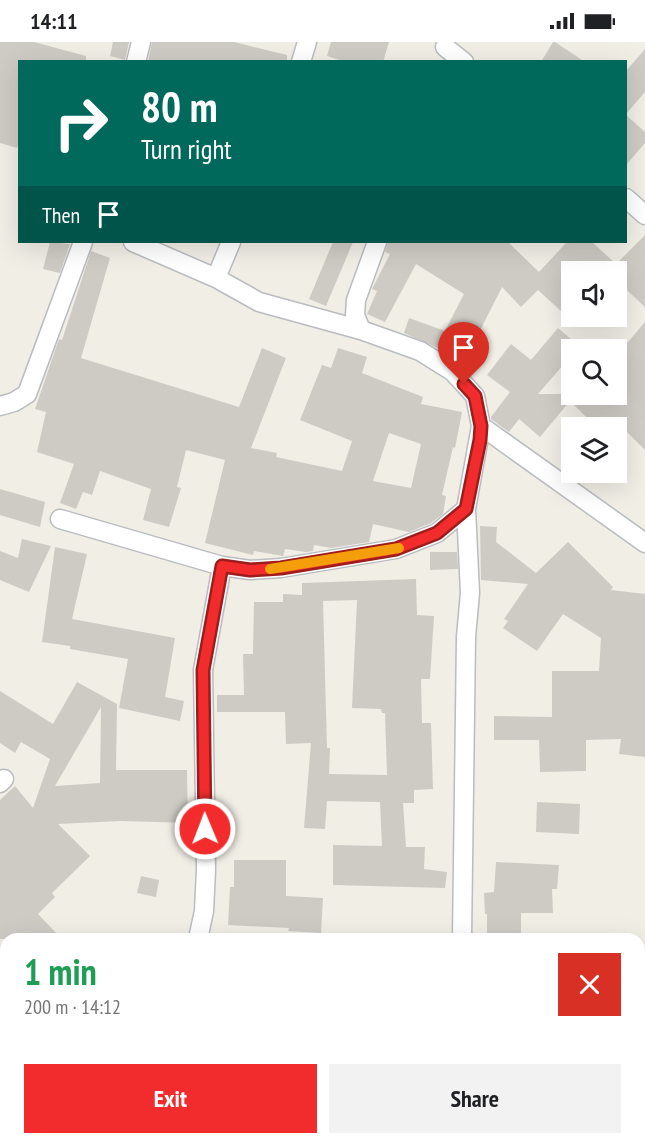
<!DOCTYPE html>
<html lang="en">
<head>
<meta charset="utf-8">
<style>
  :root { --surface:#fff; --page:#f2f2f2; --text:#202124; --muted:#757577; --accent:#f22c2c }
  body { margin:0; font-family:"PT Sans Narrow",sans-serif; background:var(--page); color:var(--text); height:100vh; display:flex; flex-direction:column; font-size:22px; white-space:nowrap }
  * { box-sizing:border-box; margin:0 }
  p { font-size:20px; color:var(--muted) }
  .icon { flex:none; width:33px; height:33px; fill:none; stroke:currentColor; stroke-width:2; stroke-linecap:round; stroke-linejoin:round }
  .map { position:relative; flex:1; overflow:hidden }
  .drawer { position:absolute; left:0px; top:891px; width:645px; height:212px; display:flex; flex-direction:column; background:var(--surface); border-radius:18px 18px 0 0; box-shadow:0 6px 24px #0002 }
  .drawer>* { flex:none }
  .hud { position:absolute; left:18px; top:18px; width:609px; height:183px; border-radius:0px; box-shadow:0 6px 24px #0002; background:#00695c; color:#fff; overflow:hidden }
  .controls { position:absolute; left:561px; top:219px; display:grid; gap:12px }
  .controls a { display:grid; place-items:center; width:66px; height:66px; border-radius:0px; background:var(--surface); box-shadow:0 6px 24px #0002; font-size:30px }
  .pin { position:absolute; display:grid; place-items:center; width:51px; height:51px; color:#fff; margin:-62px -26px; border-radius:50% 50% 50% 0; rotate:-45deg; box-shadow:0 0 6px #0007 }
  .pin .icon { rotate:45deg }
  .me { position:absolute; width:66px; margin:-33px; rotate:359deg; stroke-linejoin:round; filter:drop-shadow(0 0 4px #0008) }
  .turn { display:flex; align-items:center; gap:21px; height:126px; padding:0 24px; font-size:27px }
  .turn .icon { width:78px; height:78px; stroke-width:2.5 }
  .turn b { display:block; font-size:42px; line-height:51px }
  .then { display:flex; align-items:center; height:57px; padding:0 24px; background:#0003; gap:12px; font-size:22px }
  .round { display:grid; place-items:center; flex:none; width:63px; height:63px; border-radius:0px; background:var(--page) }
  .head { display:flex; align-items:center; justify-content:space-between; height:102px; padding:0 24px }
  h1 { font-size:36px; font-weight:700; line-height:45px; color:#1e9e55 }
  .primary-button { display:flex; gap:12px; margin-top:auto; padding:12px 24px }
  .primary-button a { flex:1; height:69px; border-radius:0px; background:var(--accent); color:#fff; font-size:24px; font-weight:700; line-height:69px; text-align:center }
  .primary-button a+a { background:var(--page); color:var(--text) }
  .status { display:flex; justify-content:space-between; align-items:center; height:42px; padding:0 30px; background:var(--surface); direction:ltr }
  .status svg { height:16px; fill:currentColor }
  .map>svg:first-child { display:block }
  .building { fill:#cecbc5; fill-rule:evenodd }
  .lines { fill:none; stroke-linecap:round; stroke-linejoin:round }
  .street-casing { stroke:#b9bcc0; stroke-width:21 }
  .street { stroke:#fff; stroke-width:18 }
  .route-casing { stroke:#9d1d1d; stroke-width:15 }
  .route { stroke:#f22c2c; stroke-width:10 }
  .slow { stroke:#f59e0b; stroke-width:10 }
</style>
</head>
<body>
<div class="status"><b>14:11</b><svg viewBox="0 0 49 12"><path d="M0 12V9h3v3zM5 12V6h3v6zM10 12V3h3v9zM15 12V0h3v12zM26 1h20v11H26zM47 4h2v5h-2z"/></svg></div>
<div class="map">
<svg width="645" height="1102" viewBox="0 0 645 1102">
  <rect width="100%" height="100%" fill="#f1eee6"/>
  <path class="building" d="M0,0H34L86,14V20H20V97L17,106L0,101Z
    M113,0H129L125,18L110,14Z
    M152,0H234L287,13V20H148Z
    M331,0H389L383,20H345L327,14Z
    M553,0H555L585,20H541Z
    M645,7V50L626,72V29Z
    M626,73L645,90V101L626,123Z
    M645,193V265L616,238V230H572V260L562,270L538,248L521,265L502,245L465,318L404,291L409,276L445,289L464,252L416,222L385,280L367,272L377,249L372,247L390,212L385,210L388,200H508L539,230L567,200H592L616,222Z
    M50,200L70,202L60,231L43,227Z
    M333,200H353L326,264L309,257Z
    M91,209L110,216L81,316L239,365L262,306L286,316L251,406L277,411L276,415L342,429L352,399L300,378L322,323L331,326L338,306L367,315L362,331L423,355L421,362L462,370L455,406L453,405L442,453L446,454L443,472L431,481L409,490L373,482L369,500L331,506L314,503L313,509L306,510L285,507L283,514L254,509L253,513L205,501L225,418L186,408L177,445L181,446L169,485L143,478L151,447L100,429L92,453L83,450L76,467L60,461L74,422L37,410L46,370L35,367L59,297L62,298ZM389,391L421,402L411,446L373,439Z
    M645,280V408L622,385L597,386L570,359L540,395L519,377L509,390L491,377V375L510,350L487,333L511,302L531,318L558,286L579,304L576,308H572V313L538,352H616V314Z
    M0,447L45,460L40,485L0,473Z
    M480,484L497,485L496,500L536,531L568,500L613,545L611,548L645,552V715L619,712L621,697L586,698V729L540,730L539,698H494V674L552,675V629H599L601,596L563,572L537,609L503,586L508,579L504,577L528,542L481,538Z
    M22,497L51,504L29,550L0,538V509L18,516Z
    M55,505L87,512L72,577L175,596L165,655L184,659L180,679L119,666L128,617L70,607V604L42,600Z
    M430,510H457L458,527L430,528Z
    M416,537L417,573L434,574L430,637H421L422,681H431L433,747L414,748V761H403L406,805H425L424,827L447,830L445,846L333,843V803L382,804L380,760L327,759L325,787L304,786L311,701L286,702L285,670H217V653H244L243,612H253L254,560H283V552L302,553V541ZM357,558L352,666L381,667L382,671H385L387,733L329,732L330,706H327L323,559Z
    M77,640L117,662L116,728H187L188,781L121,779L58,782L90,814L52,851L55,855L38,872L62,897H0V758L15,744L33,766L50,717L21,700L15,711L0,701V649L53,682ZM101,665L100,741L55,744Z
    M537,760L580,762L579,792L536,790Z
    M234,818H286V854L323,856L321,891L288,889L289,886L228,883L230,845H234Z
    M496,820L559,823L557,847H552L553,871H521V897H487V872H485L484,851L494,850Z
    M141,834L159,838L156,855L137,851Z"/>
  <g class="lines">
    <defs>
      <path id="street" d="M445,5L464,20
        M136,20L141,0
        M301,20L307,0
        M626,156L645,173
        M133,200L216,236L259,260L361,288L420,309L452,329L475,354L481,384L466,467L470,551L466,595L462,897
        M216,236L231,200
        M361,288L355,273L356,258L377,200
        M0,364L14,360L27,352L83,200
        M481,384L645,501
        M60,477L222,524L250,528L281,526L396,507L437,491L466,467
        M0,741L4,737
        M198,897L204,869L206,828L203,628L222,524
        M0,971L6,978
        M211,1096L216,1102"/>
    </defs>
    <use href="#street" class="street-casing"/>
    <use href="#street" class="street"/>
  </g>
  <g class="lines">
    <defs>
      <path id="route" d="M205,787L203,628L222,524L250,528L281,526L396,507L437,491L466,467L480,398L481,384L475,354L464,342"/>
    </defs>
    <use href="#route" class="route-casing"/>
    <use href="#route" class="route"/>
    <path class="slow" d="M270,527L399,506"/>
  </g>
</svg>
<div class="controls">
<a><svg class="icon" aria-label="sound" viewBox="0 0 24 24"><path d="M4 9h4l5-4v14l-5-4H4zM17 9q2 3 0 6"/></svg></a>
<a><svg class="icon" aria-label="search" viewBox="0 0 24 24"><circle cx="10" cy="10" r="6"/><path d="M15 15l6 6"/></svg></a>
<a><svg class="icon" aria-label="layers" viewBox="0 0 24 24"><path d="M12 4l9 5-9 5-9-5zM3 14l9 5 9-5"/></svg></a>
</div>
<div class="pin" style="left:464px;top:342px;background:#d93025"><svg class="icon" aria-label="arrive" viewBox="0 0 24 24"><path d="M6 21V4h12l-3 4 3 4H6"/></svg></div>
<svg class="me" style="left:205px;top:787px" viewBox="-20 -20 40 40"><circle r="17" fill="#f22c2c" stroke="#fff" stroke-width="3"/><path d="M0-11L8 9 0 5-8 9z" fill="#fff"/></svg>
<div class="hud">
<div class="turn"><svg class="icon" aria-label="right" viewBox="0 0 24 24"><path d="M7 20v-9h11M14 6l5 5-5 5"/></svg><div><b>80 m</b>Turn right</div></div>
<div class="then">Then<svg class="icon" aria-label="arrive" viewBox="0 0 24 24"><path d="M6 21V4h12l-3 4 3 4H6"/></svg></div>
</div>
<section class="drawer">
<div class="head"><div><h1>1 min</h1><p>200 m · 14:12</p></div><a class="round" style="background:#d93025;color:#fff"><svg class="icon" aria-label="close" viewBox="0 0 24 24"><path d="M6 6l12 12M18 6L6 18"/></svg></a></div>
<div class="primary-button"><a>Exit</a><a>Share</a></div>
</section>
</div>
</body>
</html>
